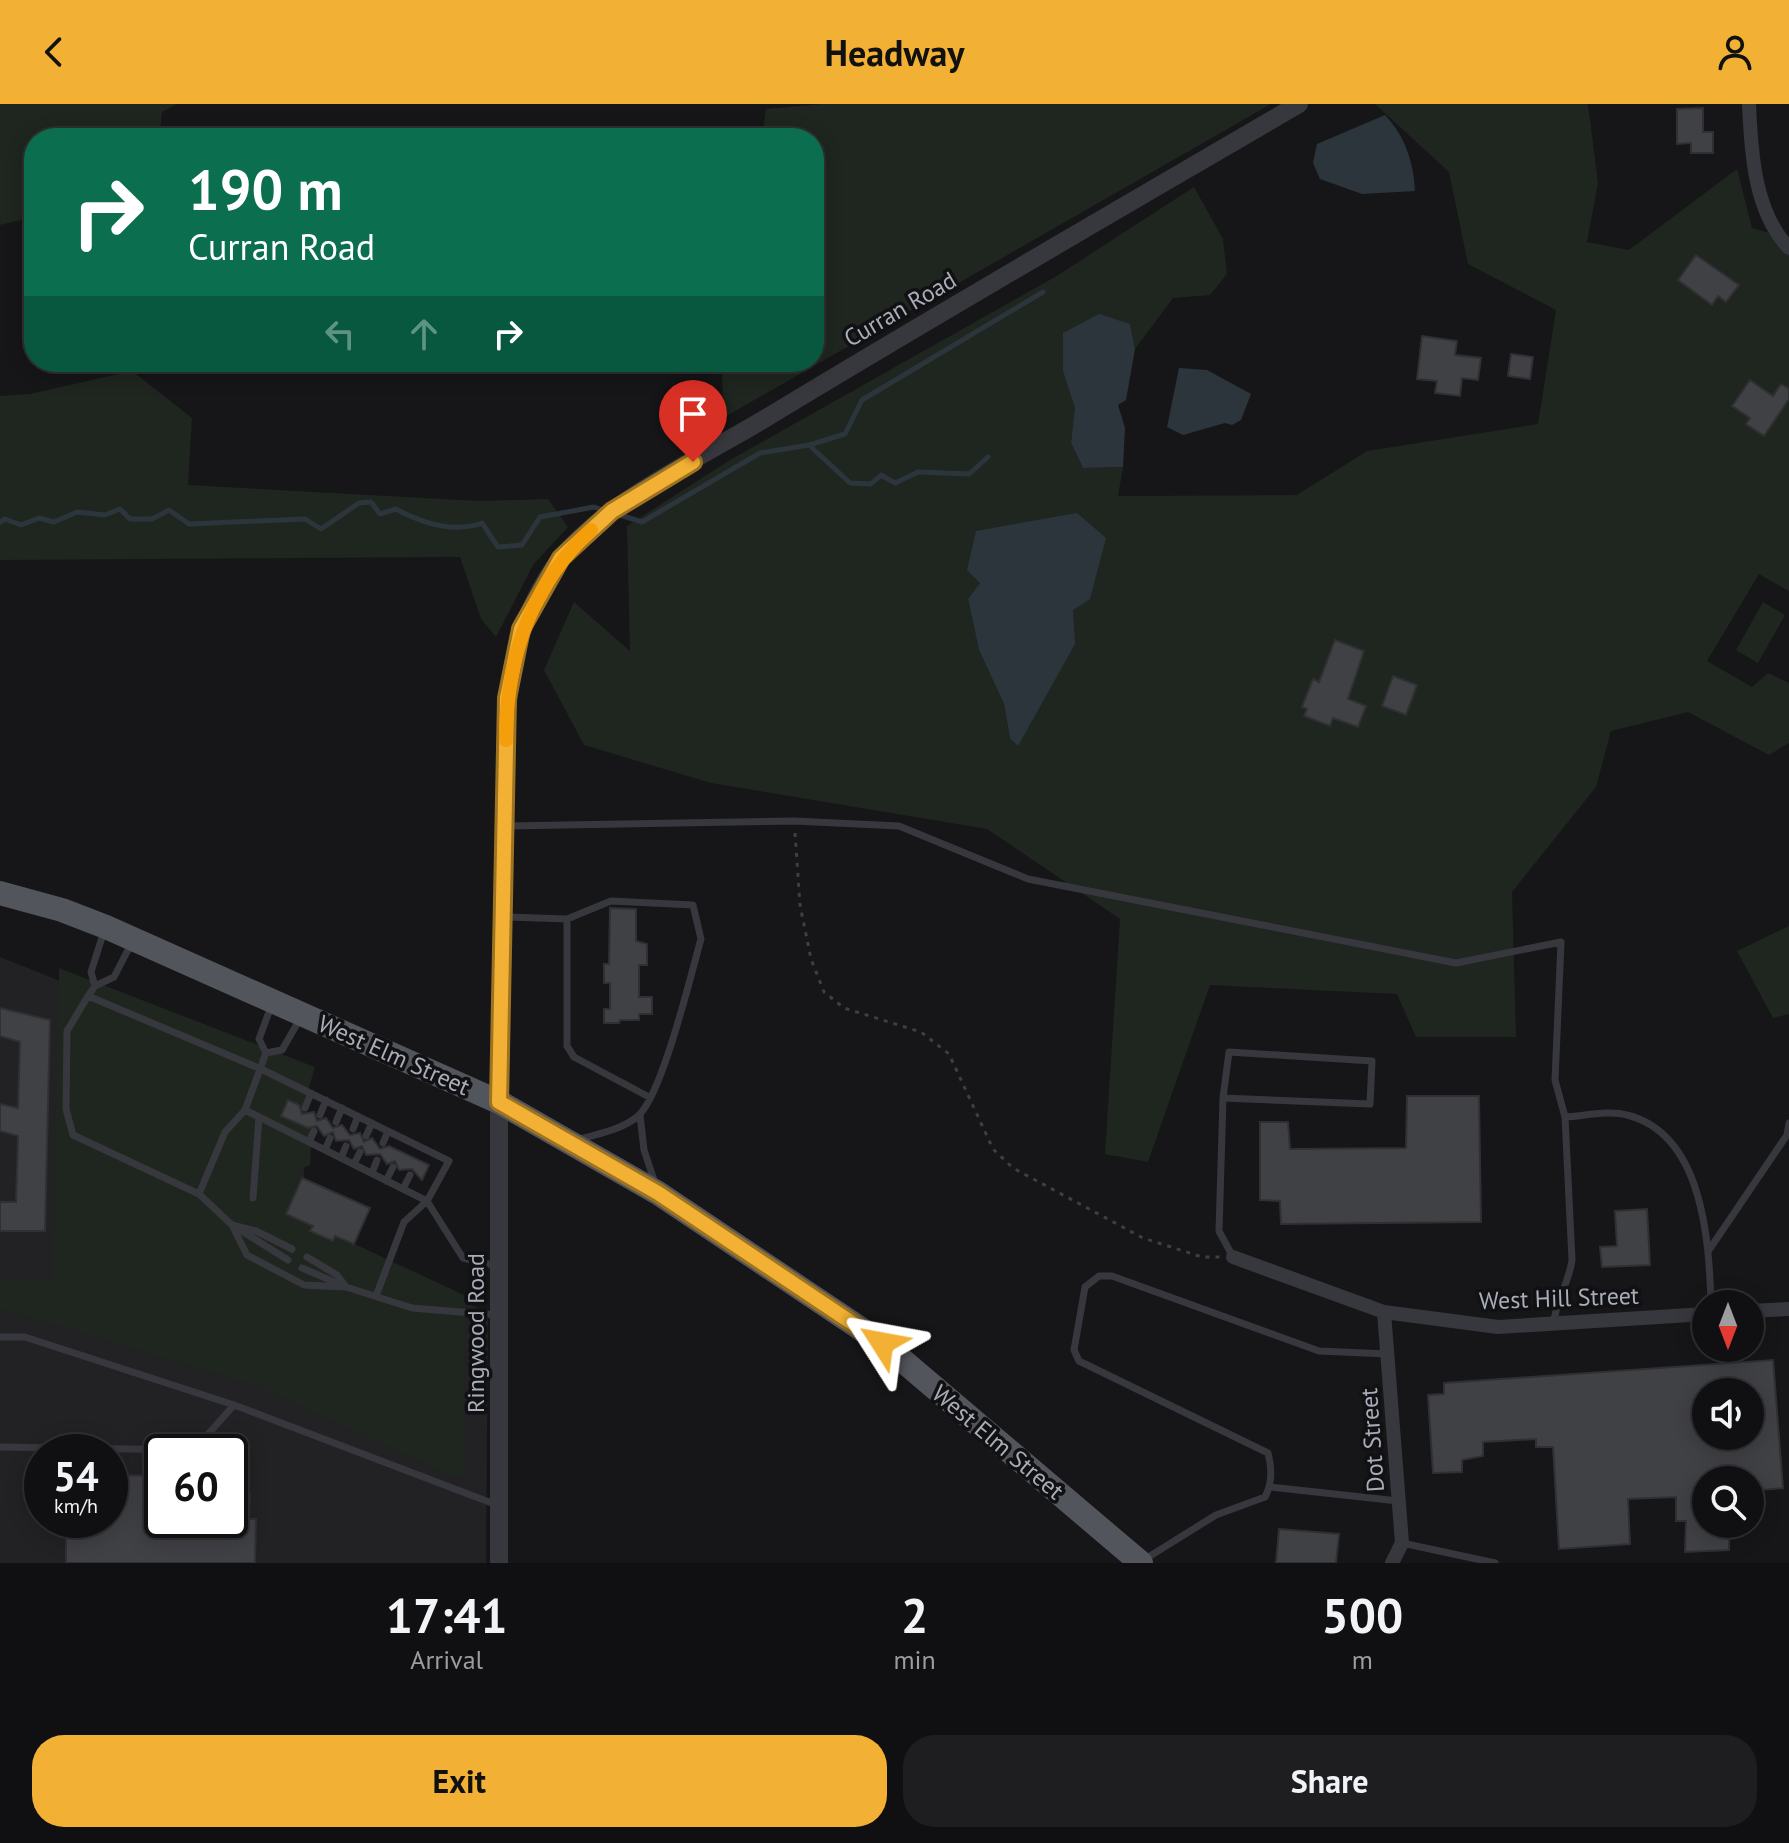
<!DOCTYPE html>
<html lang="en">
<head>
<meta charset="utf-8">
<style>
  :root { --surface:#101012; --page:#1e1e20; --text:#f1f3f6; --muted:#9c9d9f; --line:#303032; --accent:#f2b134 }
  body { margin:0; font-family:"PT Sans",sans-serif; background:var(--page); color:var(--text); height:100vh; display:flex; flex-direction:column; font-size:30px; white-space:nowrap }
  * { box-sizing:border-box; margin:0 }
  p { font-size:26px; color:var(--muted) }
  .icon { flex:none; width:44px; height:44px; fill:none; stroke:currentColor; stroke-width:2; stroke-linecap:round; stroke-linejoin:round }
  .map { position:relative; height:1459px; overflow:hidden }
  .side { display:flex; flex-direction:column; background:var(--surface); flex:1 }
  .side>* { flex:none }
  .guide { position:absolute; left:24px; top:24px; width:800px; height:244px; border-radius:32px; box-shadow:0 4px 20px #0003,0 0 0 2px var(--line); background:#0b6e4f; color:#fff; overflow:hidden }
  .needle { width:52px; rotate:180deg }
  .buttons { position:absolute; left:1692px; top:1186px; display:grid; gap:16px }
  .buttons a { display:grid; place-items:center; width:72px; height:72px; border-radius:50%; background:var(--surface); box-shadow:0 4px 20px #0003,0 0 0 2px var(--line); font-size:40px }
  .speed { position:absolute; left:24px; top:1330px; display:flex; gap:16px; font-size:40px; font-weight:700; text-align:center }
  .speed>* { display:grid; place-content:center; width:104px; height:104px; border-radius:50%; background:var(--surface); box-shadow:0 4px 20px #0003,0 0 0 2px var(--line); line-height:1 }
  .speed small { font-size:20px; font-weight:400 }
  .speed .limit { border:4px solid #111; border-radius:12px; background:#fff; color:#111 }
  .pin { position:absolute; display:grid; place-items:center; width:68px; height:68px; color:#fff; margin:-82px -34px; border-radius:50% 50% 50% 0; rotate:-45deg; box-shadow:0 0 8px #0007 }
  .pin .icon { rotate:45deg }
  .me { position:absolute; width:88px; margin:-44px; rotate:304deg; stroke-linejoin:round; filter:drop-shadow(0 0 6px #0008) }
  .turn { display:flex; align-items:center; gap:28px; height:168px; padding:0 32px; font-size:36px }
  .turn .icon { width:104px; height:104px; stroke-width:2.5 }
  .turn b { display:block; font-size:56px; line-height:68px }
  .lanes { display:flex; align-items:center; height:76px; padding:0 32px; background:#0003; justify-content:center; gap:40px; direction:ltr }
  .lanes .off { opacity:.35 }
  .eta { display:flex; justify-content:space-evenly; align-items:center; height:136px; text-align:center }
  .eta b { font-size:48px; font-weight:800; line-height:56px }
  .action { display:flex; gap:16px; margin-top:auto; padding:16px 32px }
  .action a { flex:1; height:92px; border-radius:32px; background:var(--accent); color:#111; font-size:32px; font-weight:800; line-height:92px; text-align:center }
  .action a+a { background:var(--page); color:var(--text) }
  header { display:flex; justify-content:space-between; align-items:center; height:104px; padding:0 32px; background:var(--accent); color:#111; font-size:36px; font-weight:800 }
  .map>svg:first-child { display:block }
  .built { fill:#222225; fill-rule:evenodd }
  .green { fill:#1e261f; fill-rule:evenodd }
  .water { fill:#2c353c }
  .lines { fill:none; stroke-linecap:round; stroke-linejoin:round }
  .stream { stroke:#2c353c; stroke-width:5 }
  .building { fill:#404145; stroke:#303034; stroke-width:2; fill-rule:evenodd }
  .path { stroke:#3d3f44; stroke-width:3; stroke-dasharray:4 6; stroke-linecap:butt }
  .service { stroke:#37383d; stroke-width:7 }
  .minor { stroke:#37383d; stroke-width:14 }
  .tertiary { stroke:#37383d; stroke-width:18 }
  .primary { stroke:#53555c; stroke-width:24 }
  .route-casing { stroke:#9d7322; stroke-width:20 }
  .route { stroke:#f2b134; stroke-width:14 }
  .slow { stroke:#f59e0b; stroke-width:14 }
  .labels { text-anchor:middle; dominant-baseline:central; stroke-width:7; stroke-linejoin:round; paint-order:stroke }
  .street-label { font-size:24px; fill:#a8adb8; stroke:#111113 }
</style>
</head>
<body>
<header><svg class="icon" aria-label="back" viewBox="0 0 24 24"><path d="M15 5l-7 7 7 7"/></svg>Headway<svg class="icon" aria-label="person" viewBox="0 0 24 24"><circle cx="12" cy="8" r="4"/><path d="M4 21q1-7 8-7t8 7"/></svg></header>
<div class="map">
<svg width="1789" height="1459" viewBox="0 0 1789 1459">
  <rect width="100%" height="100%" fill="#161618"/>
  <path class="built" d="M0,853L297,971L308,1122L488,1209L486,1459H0ZM42,1348H110V1416H42ZM162,1348H230V1416H162Z"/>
  <path class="green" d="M0,0H177L162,8L159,34H34V113L0,121Z
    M822,0H1271L723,314L722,258H814V34H762L766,5Z
    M1375,0H1588L1598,79L1587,138L1629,146L1737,65L1752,124L1789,135V487L1759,470L1707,557L1752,583L1768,569L1789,579V639L1769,651L1688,608L1611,627L1596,683L1512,788L1516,933H1416L1397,890L1210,881L1148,1058L1105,1050L1120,815L987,725L711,679L584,641L544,566L574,498L630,547L627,422L730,356L1055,173L1194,83L1223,135L1227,170L1210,191L1173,194L1135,245L1130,220L1063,267L1076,304L1071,339L1083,364L1123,363L1118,392L1297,391L1367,347L1538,320L1556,206L1468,160L1449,68ZM980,479L1073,506L1074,540L1010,634L1004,600L979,546L968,495Z
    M132,267L192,314L188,381L478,397L548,395L568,423L533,461L496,533L481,515L460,453L0,456V292L30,290Z
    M1763,498L1785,511L1758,559L1736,546Z
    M1789,822V910L1773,914L1737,847Z
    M59,864L315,963L303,1004L312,1022L310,1061L301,1065L305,1117L464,1191V1372L454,1373L260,1283L0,1204V1178H52Z"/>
  <path class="water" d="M1385,11C1405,32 1414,59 1415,87L1362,90L1320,75L1313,59L1317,40Z
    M1099,210L1130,220L1135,245L1126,296L1118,301L1125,324L1123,363L1083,364L1071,339L1075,304L1063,267V229Z
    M1179,264L1207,266L1251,290L1241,316L1232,321L1225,319L1183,331L1167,323Z
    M1077,409L1106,434L1090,495L1073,506L1075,540L1018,642L1010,634L1004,600L979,546L968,495L980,479L967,466L976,427Z"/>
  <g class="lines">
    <path class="stream" d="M809,341L845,330L862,296L1043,188
      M617,410L642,418L760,349L809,341L850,379L871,380L881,371L895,379L918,368L969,370L988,353
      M0,418L5,415L21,421L39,414L54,418L77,408L105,411L120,405L130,415H152L169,406L189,420L305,415L321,425L359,399L371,398L380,410L396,405C422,419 454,429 482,419L498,443L522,441L540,413L594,403L603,406"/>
  </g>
  <path class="building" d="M1703,4V28H1713V49H1691V39L1677,40V5Z
    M1696,151L1739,181L1726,198L1718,192L1712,201L1678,176Z
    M1422,232L1457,237L1455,251L1481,254L1478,276L1462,274L1460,292L1435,289L1437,277L1417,275Z
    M1511,250L1533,253L1530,275L1508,272Z
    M1750,276L1773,292L1781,280L1789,285V295L1764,332L1746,320L1750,314L1732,302Z
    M1335,536L1364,547L1348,595L1366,602L1358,623L1333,614L1330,622L1304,612L1307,605L1302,603L1313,575L1319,578Z
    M1393,572L1417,581L1406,611L1382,602Z
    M610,804L636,805V837L647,840V861H639V893H652V910H639V916H620L619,919H604V905H610V879H604V860H609Z
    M0,904L50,916L45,1127H0V1098H16L18,1032L0,1027V1000L18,1004L20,938L0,932Z
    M1407,992H1479L1481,1118L1281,1120L1280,1097L1260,1096V1018H1288L1290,1045L1406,1044Z
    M288,996L299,1001L302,1010L314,1008L317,1017L326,1014L333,1024L342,1021L350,1031L360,1029L364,1038L372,1034L380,1045L389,1042L429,1061L422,1076L412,1065L399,1066L395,1057L387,1060L380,1050L366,1051L362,1042L354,1045L349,1036L336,1037L333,1028L324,1032L317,1022L308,1024L281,1012Z
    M302,1074L370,1104L354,1140L335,1132L333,1137L310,1127L313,1122L286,1110Z
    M1647,1105L1650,1161L1602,1163L1600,1143L1617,1142L1615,1107Z
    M1773,1256L1783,1384L1750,1387V1376H1706V1420H1729V1446L1685,1448L1686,1417H1676V1393L1628,1395L1630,1440L1559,1445L1553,1343H1536V1335L1483,1338V1352L1462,1356V1368L1433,1369L1428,1291L1444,1290V1279ZM1706,1288H1750V1332H1706Z
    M123,1371L162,1372V1416H230V1391H250L249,1415H256L255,1459H66V1416H110V1383H123Z
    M1279,1425L1339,1430L1336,1459H1276Z"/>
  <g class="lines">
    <path class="path" d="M795,729L800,801L811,855L824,888L844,904L921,928L949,950L993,1045L1013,1064L1143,1134L1202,1153H1220"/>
    <path class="service" d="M505,722L794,717L899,722L1028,775L1456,859L1561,838L1555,976L1565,1013
      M505,813L567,815L611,797L693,801L701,835C691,870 662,992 638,1012C623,1025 599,1030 580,1035
      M567,815V942L574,953L649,993
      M132,838L114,873L95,882L88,892L261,965L449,1057L427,1097L404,1118L376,1192
      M95,882L91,868L104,827
      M88,892L67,927L66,1005L73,1031L199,1090L232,1121L256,1127L292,1145
      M272,900L259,935L266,949L245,1006L427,1097L463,1154L497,1162
      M266,949L282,946L301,913
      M1223,994L1229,948L1372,957L1370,1000L1223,994L1219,1127L1233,1153
      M305,1004L311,989
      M320,1011L326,996
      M640,1011L644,1046L655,1079
      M336,1018L342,1004
      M353,1025L358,1012
      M366,1032L372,1019
      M309,1038L314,1027
      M383,1039L388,1027
      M325,1046L330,1034
      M341,1054L346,1042
      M354,1060L360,1048
      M372,1069L377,1056
      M386,1077L393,1063
      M403,1085L410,1071
      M199,1090L225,1028L245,1006
      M253,1094L259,1013
      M232,1121L247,1151L304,1181L346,1183
      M237,1124L288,1156
      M1709,1146L1787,1031L1789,1019
      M307,1153L337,1171L346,1183L412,1204L497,1211
      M302,1164L344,1182
      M1554,1220C1555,1196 1569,1180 1572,1156L1565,1013C1584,1012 1609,1006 1627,1011C1703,1030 1709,1136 1711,1200
      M0,1233H25L234,1301L497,1401
      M0,1343L194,1346L234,1301
      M1270,1383L1398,1397
      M1402,1439L1495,1459
      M1142,1457L1216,1411L1265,1393C1272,1380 1272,1364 1268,1349L1079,1257L1074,1246L1085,1183L1099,1172H1112L1319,1247L1387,1250"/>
    <path class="minor" d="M1749,0C1751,47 1754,108 1789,144
      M1233,1153L1384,1208L1498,1223L1706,1210
      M1750,1207L1789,1205
      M1384,1208L1402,1439L1392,1459"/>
    <path class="tertiary" d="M499,1459V998L506,630C508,568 522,503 561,454C607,397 703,352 766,314C942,207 1121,104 1299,0"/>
    <path class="primary" d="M0,789L62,806L106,823L499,998L658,1089L882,1239L1141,1459"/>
  </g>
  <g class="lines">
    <defs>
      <path id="route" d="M693,358L612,407L561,454L521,525L507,594L499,998L658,1089L882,1239"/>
    </defs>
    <use href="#route" class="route-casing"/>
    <use href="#route" class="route"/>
    <path class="slow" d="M506,636C506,554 530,482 591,426"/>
  </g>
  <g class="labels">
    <g class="street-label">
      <text transform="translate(900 205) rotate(-30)">Curran Road</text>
      <text transform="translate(394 951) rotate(24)">West Elm Street</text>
      <text transform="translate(1559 1194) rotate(-2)">West Hill Street</text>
      <text transform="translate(475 1229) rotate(-90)">Ringwood Road</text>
      <text transform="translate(1372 1336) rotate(-94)">Dot Street</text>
      <text transform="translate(998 1338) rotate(40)">West Elm Street</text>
    </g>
  </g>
</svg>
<div class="buttons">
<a><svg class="needle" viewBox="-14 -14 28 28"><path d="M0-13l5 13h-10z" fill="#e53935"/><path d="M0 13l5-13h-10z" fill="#9c9d9f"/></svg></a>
<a><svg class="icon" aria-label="sound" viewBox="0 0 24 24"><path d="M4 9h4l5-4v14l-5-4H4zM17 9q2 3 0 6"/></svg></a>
<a><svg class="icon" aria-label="search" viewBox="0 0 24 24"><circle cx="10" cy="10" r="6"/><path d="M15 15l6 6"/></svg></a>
</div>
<div class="speed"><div>54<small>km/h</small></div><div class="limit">60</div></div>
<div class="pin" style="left:693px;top:358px;background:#d93025"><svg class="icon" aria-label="arrive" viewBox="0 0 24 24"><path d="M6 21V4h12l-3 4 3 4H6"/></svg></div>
<svg class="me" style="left:882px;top:1239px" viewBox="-20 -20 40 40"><path d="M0-17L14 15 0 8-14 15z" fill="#f2b134" stroke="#fff" stroke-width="4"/></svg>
<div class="guide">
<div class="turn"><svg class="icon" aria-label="right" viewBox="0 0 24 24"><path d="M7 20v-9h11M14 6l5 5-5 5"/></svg><div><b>190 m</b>Curran Road</div></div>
<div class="lanes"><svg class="icon off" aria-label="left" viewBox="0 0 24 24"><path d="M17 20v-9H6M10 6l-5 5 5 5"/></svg><svg class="icon off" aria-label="ahead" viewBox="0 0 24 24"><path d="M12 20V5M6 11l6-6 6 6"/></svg><svg class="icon" aria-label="right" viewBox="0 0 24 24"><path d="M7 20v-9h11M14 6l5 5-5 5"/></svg></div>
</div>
</div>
<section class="side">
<div class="eta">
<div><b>17:41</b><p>Arrival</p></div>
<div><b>2</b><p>min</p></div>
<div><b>500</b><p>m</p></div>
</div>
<div class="action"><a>Exit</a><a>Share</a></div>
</section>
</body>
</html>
